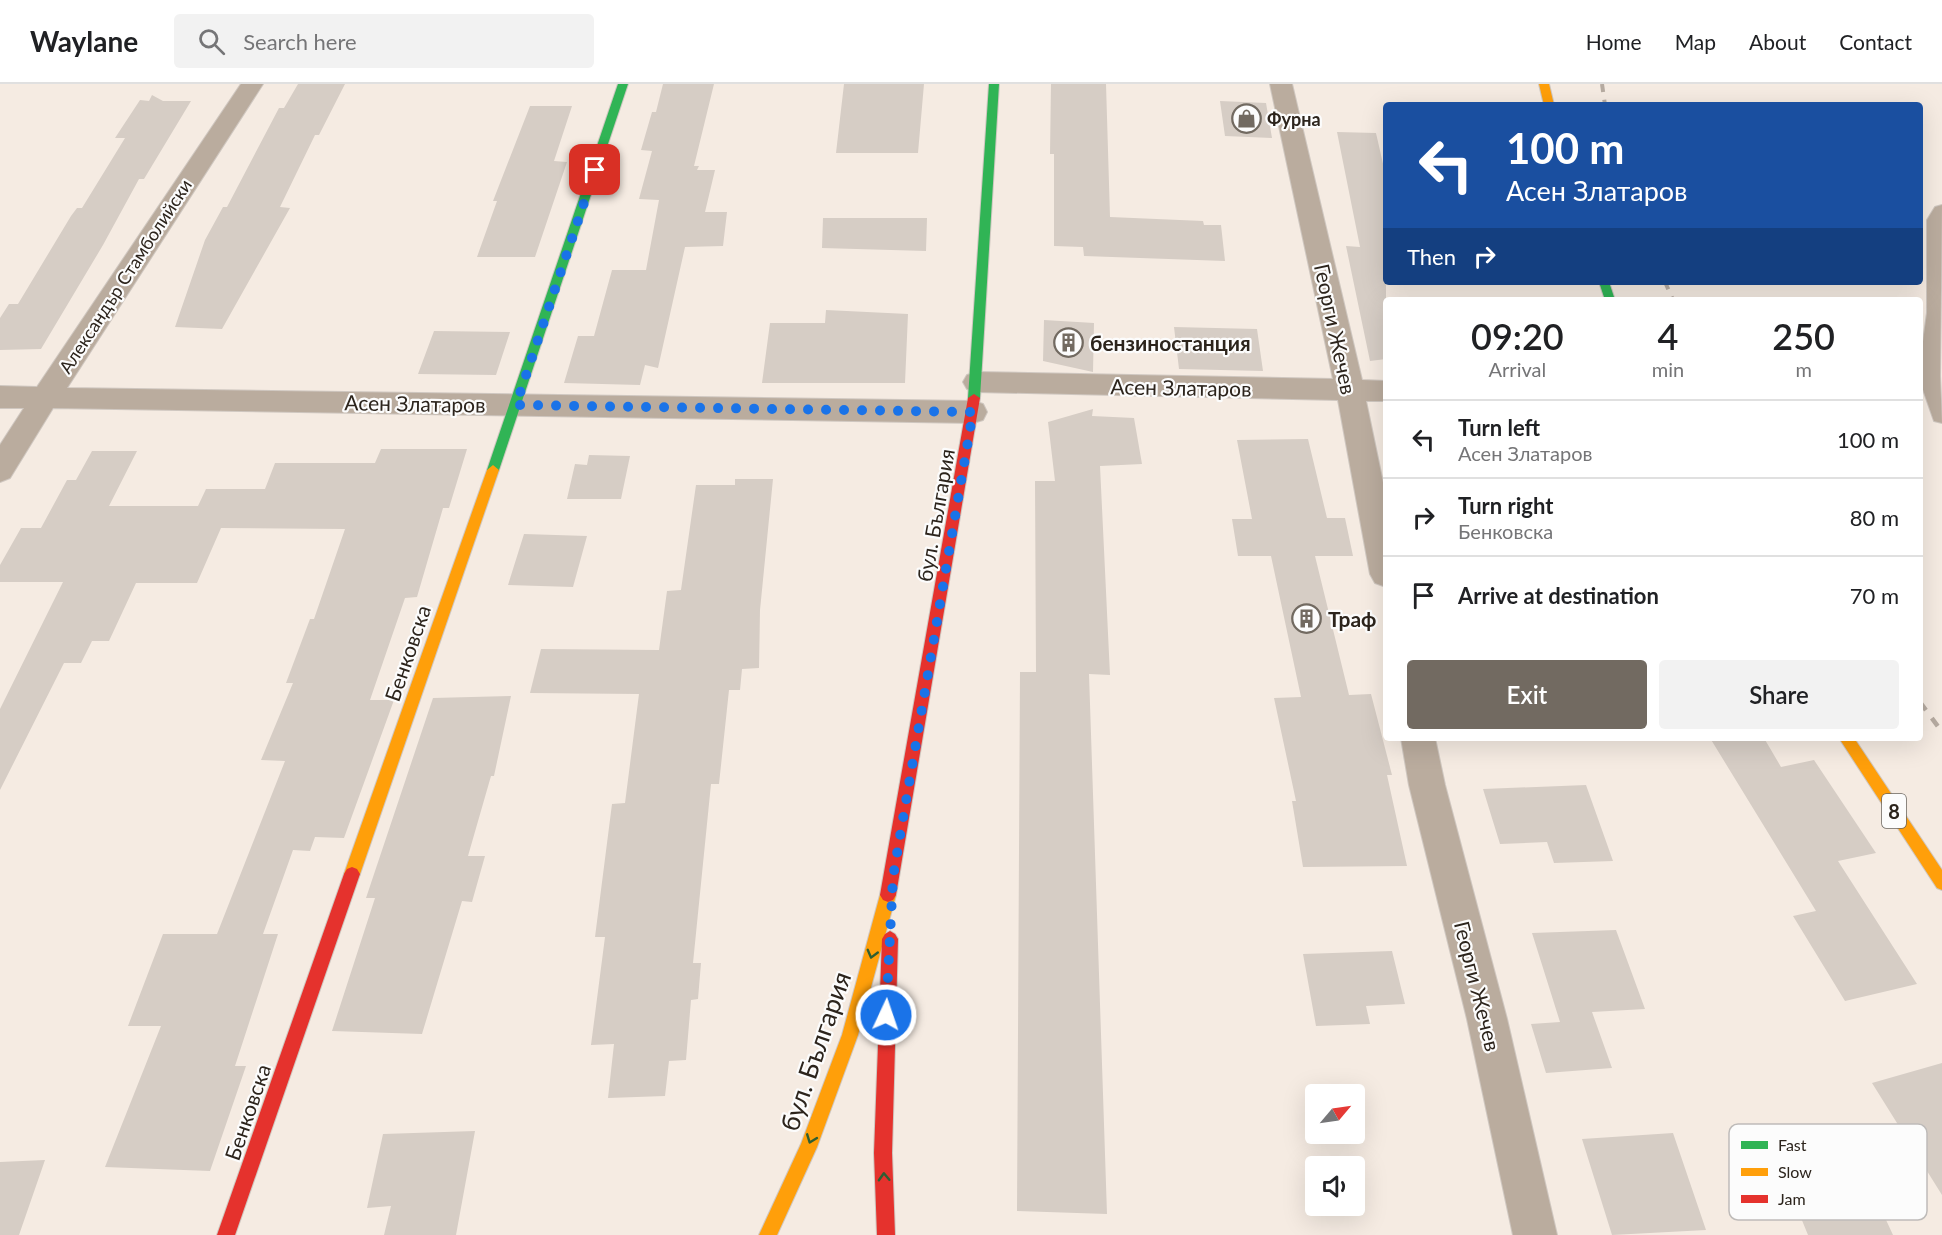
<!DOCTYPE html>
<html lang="en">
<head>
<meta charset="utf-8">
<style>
  :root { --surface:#fff; --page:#f2f2f2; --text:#202124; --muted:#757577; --line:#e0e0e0; --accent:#726a61 }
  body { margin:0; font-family:Lato,sans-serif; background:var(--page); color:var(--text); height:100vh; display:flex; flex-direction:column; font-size:22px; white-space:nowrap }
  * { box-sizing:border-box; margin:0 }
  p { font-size:20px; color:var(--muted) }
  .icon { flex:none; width:33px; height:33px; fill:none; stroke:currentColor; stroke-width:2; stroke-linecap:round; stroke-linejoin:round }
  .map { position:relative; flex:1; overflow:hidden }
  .panel { position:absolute; left:1383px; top:213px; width:540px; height:444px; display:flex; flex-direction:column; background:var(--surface); border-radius:6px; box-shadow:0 6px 24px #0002 }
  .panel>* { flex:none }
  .guide { position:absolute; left:1383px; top:18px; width:540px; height:183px; border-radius:6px; box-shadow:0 6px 24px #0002; background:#1a4fa0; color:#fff; overflow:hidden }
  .needle { width:39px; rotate:61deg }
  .tools { position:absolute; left:1305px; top:1000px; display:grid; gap:12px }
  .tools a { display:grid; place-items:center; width:60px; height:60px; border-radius:6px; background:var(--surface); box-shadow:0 6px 24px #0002; font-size:30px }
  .pin { position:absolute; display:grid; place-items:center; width:51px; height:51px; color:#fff; margin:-26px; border-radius:12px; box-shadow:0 3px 9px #0006 }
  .me { position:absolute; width:66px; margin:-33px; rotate:3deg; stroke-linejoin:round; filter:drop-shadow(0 0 4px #0008) }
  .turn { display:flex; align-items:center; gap:21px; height:126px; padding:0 24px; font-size:27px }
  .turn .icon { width:78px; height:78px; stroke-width:2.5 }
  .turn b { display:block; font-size:42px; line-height:51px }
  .then { display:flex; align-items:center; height:57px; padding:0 24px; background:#0003; gap:12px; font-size:22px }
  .eta { display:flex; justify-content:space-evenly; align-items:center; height:102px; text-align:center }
  .eta b { font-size:36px; font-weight:600; line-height:42px }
  .cta { display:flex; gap:12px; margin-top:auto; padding:12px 24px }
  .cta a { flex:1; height:69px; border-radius:6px; background:var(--accent); color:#fff; font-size:24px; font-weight:600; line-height:69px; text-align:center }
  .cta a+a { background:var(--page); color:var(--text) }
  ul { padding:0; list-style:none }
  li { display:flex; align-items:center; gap:18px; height:78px; padding:0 24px; border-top:2px solid var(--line) }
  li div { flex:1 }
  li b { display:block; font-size:22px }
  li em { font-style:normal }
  header { display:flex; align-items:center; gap:36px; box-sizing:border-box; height:84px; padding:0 30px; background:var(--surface); border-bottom:2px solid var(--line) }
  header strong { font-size:28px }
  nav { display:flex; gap:33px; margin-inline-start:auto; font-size:21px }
  .search { width:420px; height:54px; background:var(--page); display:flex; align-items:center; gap:15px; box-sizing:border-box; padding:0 21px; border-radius:6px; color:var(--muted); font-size:22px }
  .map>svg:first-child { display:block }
  .building { fill:#d6cdc5 }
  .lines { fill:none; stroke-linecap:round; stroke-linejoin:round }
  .lane-casing { stroke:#cfc7c0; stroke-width:2 }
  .street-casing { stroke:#cfc7c0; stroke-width:2 }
  .fast-casing { stroke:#cfc7c0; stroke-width:2 }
  .slow-casing { stroke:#cfc7c0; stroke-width:2 }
  .jam-casing { stroke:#cfc7c0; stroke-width:2 }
  .lane { fill:#baac9e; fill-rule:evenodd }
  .street { fill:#baac9e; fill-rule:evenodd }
  .fast { fill:#30b455; fill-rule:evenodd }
  .slow { fill:#ff9f0a; fill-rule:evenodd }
  .jam { fill:#e5322d; fill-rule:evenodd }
  .rail-far1 { stroke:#b6aba1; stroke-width:4; stroke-dasharray:8 8; stroke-linecap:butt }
  .rail { stroke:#b6aba1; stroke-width:4.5; stroke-dasharray:10 10; stroke-linecap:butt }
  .oneway { stroke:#2e5e33 }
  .route { stroke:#1a73e8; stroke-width:10; stroke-dasharray:0 18 }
  .labels { text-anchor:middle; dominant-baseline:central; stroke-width:4.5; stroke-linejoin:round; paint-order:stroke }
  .far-poi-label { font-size:18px; font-weight:bold; fill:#2c241c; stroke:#fcfcfc; text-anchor:start }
  .far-street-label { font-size:18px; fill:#2c241c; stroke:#fcfcfc }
  .shield { fill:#fcfcfc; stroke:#6a655f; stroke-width:1.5 }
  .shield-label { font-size:20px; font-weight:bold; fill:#2c241c }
  .street-label { font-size:21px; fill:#2c241c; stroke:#fcfcfc }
  .poi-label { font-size:21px; font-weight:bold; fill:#2c241c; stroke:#fcfcfc; text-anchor:start }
  .near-street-label { font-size:26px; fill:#2c241c; stroke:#fcfcfc }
  .key { fill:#fcfcfc; stroke:#bebbb9; stroke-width:1.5 }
  .key-label { font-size:16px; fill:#2c241c }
</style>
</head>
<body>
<header>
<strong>Waylane</strong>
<div class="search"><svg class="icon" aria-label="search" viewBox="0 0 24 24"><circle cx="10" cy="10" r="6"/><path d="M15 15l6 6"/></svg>Search here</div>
<nav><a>Home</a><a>Map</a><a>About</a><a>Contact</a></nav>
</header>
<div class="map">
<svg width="1942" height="1151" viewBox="0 0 1942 1151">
  <rect width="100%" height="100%" fill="#f5ebe2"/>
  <path class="building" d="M298,0H345L319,51H315L280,123L290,124L222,245L175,243L205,156L223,123H227L279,24H284Z
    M663,0H714L694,82H699L697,86H715L705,128H727L723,162L685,163L658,284L645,281L640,301L564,299L578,252H594L612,186H646L659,116L639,115L652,67L641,66L652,28H656Z
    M844,0H924L918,69H836Z
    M1051,0H1106L1110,133L1203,137L1204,141H1221L1225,177L1084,172L1083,163L1054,162V70H1050Z
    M152,11L163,17H191L144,95H139L103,161L41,265L0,266V234L9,220H18L71,132L77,124H82L125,54H115L140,16L149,17Z
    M1220,17L1266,19L1272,54L1225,52Z
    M530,22H572L554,77L567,78L535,173H477L497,117H493Z
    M1337,48L1376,49L1386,93V275L1370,277L1346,162L1360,163Z
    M823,134H927L926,167L822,164Z
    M826,226L908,230L905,299H762L770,239H825Z
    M1044,236L1094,239L1093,288L1043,277Z
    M1174,243L1257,245L1263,287L1179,285Z
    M434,247L510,248L496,291L418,290Z
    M1093,325L1092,332L1134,334L1142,380L1100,382L1110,591L1089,590L1107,1130L1017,1127L1020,588H1036L1035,397H1055L1048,338Z
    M1308,355L1327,434H1345L1353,472H1315L1349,611L1371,610L1392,691H1387L1407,782L1303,783L1292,717H1296L1274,614L1301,613L1271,472H1238L1232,435H1252L1237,356Z
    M381,365H467L449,424H443L417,513L405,514L370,616H394L344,754L315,753L310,767L293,766L263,850H278L235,982H246L210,1087L105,1083L161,942H128L163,850H217L285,677L261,676L293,599H286L310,535H314L345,445L221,444L197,499H136L109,557H92L81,579H64L0,706V625L63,498H0V481L21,444H41L67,396H76L92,367H137L109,422H198L206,405H265L275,379H375Z
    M589,371L630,372L621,415H567L575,380L587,381Z
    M735,395H773L760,526L759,584L742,585L740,606H729L719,700H711L693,879H701L698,915L691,916L686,976L669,977L665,1012L608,1014L614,960L591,961L605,853H595L612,720L625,719L639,610L530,609L541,565L659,566L667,507L681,506L696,401H735Z
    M524,450L587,452L573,503L508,501Z
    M511,612L494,692H491L468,772H485L472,818L462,817L422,950L332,947L375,814H366L433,614Z
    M1710,654H1764L1781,683L1814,676L1876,769L1838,777L1917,900L1845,917L1793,832L1816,827Z
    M1586,701L1613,777L1554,779L1547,758L1500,760L1483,705Z
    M1616,846L1645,925L1592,928L1612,984L1546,989L1531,940L1560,938L1532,849Z
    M1392,867L1405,920L1366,922L1370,940L1316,942L1303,870Z
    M1942,979V1111L1872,999Z
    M475,1047L456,1151H384L391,1122L367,1124L383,1050Z
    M1845,1047L1893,1151H1808L1788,1102L1777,1103L1756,1055Z
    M1673,1049L1706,1146L1612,1151L1582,1055Z
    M45,1076L19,1151H0V1078Z"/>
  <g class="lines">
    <defs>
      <path id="lane" d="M1942,121L1940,292L1942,339L1934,337L1920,297V279L1927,229V136L1935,123Z"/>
      <path id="street" d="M241,0H263L67,304L973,317L983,320L987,328L983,336L973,339L53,324L10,394L0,398V361L24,324H0V302L37,303Z
        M1270,0H1292L1362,296L1386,297V317H1366L1386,413V503L1375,499L1370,490L1338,316L977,308L967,305L963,298L967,291L977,288L1333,295Z
        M1401,654H1435L1445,701L1507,935L1557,1151H1513L1467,935L1409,701Z"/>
      <path id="fast" d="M618,0H628L499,386L497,389H489L487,386Z
        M989,0H999L980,314L974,318L968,314Z
        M1599,198H1609L1615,216H1605Z"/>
      <path id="slow" d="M1539,0H1549L1554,21H1544Z
        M493,381L499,386L360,790L357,795L352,797L347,795L344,790L487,386Z
        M1839,654H1854L1942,786V806L1937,804Z
        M888,804L893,806L896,811L858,951L817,1063L777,1151H759L801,1060L842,951L880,811L883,806Z"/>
      <path id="jam" d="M974,310L980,314L896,811L893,816L888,818L883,816L880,811L968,314Z
        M352,783L357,785L360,790L235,1151H217L344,790L347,785Z
        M890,847L895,850L898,855L892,1069L895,1151H877L874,1069L882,855L885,850Z"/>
    </defs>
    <use href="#lane" class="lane-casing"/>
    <use href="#street" class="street-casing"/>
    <use href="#fast" class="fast-casing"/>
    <use href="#slow" class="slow-casing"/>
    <use href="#jam" class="jam-casing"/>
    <use href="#lane" class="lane"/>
    <use href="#street" class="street"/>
    <use href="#fast" class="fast"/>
    <use href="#slow" class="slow"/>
    <use href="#jam" class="jam"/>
    <path class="rail-far1" d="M1602,0L1605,21
      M1665,198L1673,216"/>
    <path class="rail" d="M1920,618L1942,648"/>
  </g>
  <defs><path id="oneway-chevron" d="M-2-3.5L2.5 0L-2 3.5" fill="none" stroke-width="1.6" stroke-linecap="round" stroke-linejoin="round" transform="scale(1.5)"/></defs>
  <g class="oneway">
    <use href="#oneway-chevron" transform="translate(872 870) rotate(105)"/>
    <use href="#oneway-chevron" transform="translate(811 1055) rotate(111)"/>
    <use href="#oneway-chevron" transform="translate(884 1093) rotate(-92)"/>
  </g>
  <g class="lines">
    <path class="route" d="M595,86L516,321L973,328L893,793L886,931"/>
  </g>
  <defs>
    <symbol id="shop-ring" viewBox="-11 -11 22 22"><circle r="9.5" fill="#fcfcfc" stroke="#726a61" stroke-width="1.5"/><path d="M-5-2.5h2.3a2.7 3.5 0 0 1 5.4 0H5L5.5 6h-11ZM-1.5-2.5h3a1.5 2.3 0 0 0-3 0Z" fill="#726a61"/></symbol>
    <symbol id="building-ring" viewBox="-11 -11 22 22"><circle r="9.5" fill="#fcfcfc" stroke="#726a61" stroke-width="1.5"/><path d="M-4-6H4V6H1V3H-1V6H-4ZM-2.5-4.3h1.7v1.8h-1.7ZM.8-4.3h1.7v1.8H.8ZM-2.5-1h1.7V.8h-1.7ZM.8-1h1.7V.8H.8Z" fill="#726a61"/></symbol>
  </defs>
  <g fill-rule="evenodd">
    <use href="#shop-ring" x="1230" y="18" width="33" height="33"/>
    <use href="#building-ring" x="1052" y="242" width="33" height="33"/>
    <use href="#building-ring" x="1290" y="518" width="33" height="33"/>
  </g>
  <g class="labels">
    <g class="far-poi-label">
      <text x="1267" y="35">Фурна</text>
    </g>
    <g class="far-street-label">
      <text transform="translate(125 192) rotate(-57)">Александър Стамболийски</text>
    </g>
    <rect class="shield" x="1882" y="710" width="24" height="34" rx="4.5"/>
    <g class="shield-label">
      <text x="1894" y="727">8</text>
    </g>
    <g class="street-label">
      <text transform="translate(1336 245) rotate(78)">Георги Жечев</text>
      <text transform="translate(1181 303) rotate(1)">Асен Златаров</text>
      <text transform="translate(415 319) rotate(1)">Асен Златаров</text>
      <text transform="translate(935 431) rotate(-80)">бул. България</text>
      <text transform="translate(407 569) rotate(-71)">Бенковска</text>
      <text transform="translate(1478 902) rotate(76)">Георги Жечев</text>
      <text transform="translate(247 1028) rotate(-71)">Бенковска</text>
    </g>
    <g class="poi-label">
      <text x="1090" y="258">бензиностанция</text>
      <text x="1328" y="534">Траф</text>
    </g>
    <g class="near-street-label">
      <text transform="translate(815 967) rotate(-71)">бул. България</text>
    </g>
  </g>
  <rect x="1729" y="1040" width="198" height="96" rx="9" class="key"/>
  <rect x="1741" y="1057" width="27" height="8" fill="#30b455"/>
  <rect x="1741" y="1084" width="27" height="8" fill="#ff9f0a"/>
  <rect x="1741" y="1111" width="27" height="8" fill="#e5322d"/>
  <g class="key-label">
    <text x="1778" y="1067">Fast</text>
    <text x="1778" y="1094">Slow</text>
    <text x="1778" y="1121">Jam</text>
  </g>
</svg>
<div class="tools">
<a><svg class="needle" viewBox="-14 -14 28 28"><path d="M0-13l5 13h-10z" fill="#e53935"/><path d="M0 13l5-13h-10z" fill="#757577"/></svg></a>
<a><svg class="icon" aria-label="sound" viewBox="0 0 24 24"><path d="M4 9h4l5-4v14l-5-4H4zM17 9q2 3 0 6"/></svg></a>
</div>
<div class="pin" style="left:595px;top:86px;background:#d93025"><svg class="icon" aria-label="arrive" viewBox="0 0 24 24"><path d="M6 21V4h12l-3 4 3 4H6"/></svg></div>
<svg class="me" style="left:886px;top:931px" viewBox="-20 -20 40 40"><circle r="17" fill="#1a73e8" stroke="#fff" stroke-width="3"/><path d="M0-11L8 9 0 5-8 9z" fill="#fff"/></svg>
<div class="guide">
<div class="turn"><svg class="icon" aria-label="left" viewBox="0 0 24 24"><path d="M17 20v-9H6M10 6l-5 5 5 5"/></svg><div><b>100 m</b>Асен Златаров</div></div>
<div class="then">Then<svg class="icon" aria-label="right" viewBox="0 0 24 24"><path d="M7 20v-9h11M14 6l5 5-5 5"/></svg></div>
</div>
<section class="panel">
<div class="eta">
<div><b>09:20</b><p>Arrival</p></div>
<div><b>4</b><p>min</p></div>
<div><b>250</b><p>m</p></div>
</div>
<ul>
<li><svg class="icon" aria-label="left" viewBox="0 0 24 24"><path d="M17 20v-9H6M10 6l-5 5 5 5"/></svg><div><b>Turn left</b><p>Асен Златаров</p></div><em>100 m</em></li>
<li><svg class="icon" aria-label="right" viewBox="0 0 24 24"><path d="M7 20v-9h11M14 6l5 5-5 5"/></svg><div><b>Turn right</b><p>Бенковска</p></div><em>80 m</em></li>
<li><svg class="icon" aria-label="arrive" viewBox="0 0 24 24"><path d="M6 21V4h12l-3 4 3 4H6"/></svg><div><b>Arrive at destination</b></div><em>70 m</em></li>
</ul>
<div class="cta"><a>Exit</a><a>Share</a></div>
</section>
</div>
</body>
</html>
